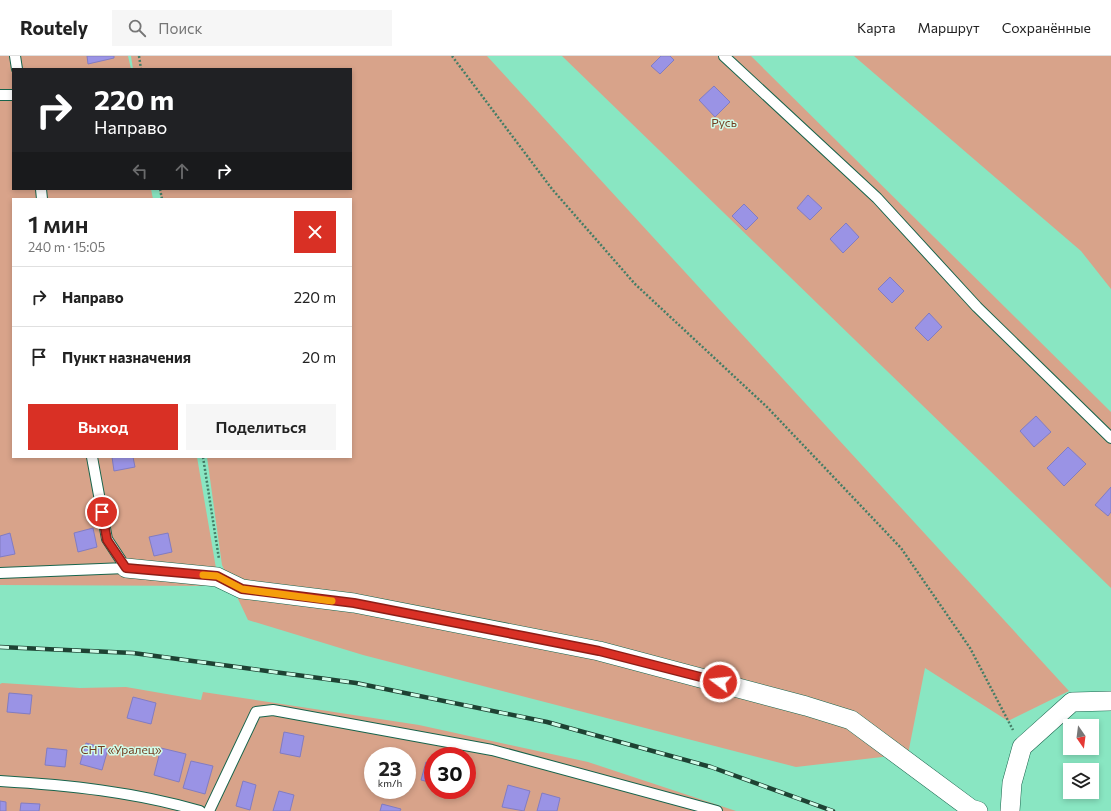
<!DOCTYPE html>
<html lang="ru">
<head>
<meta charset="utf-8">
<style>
  :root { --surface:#fff; --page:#f6f6f6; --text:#222; --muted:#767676; --line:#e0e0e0; --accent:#d93025 }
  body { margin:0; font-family:Commissioner,sans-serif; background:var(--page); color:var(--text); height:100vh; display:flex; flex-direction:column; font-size:15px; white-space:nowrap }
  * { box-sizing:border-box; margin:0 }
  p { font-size:13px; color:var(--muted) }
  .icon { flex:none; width:22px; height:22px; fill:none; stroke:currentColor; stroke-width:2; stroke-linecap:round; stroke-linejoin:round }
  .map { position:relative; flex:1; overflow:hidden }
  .details { position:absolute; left:12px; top:142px; width:340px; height:260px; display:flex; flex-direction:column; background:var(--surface); border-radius:0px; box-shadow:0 2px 6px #0003 }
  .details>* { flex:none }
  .guide { position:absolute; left:12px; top:12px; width:340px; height:122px; border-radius:0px; box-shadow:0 2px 6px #0003; background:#202124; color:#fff; overflow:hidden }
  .needle { width:26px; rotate:166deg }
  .fabs { position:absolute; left:1063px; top:663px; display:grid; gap:8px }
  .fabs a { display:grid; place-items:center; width:36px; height:36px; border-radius:0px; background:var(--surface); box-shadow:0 2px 6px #0003; font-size:20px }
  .speed { position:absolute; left:364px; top:691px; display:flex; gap:8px; font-size:20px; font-weight:700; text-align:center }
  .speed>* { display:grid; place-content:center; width:52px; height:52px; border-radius:50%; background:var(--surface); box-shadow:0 2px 6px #0003; line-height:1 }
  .speed small { font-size:10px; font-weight:400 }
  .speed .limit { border:6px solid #d22; background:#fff; color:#111 }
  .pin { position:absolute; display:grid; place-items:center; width:34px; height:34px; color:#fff; margin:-17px; border:2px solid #fff; border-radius:50%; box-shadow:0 1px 4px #0007 }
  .me { position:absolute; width:44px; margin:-22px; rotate:285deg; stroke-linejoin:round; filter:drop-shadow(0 0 3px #0008) }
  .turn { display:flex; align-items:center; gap:14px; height:84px; padding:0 16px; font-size:18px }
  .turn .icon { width:52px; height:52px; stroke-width:2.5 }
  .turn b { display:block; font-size:28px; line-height:34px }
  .lanes { display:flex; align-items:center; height:38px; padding:0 16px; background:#0003; justify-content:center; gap:20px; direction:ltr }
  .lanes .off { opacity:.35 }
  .round { display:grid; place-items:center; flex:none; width:42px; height:42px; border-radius:0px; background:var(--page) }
  .head { display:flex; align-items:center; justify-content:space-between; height:68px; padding:0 16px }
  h1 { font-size:24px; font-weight:600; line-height:30px }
  .cta { display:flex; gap:8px; margin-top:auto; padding:8px 16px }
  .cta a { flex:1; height:46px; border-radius:0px; background:var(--accent); color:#fff; font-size:16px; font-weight:600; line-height:46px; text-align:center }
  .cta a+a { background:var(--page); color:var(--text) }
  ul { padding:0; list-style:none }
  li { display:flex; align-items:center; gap:12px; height:60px; padding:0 16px; border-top:1px solid var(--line) }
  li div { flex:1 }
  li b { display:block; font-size:15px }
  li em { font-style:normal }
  header { display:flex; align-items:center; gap:24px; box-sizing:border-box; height:56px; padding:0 20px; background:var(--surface); border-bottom:1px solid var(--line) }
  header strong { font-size:19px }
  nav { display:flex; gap:22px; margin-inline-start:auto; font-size:14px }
  .search { width:280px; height:36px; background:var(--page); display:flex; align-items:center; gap:10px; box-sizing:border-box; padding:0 14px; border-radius:0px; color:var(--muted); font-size:15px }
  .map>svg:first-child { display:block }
  .green { fill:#d8a38a; fill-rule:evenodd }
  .building { fill:#9a93e5; stroke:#827cc1 }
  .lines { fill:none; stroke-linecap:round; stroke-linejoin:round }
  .lane-casing { stroke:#18644c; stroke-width:12 }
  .street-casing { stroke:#18644c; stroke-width:20 }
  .path { stroke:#447d66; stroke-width:2.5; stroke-dasharray:2 2; stroke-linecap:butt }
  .lane { stroke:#fff; stroke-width:10 }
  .street { stroke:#fff; stroke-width:19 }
  .rail-casing { stroke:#1e4233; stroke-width:4.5 }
  .rail { stroke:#d1fce9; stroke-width:3; stroke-dasharray:9; stroke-linecap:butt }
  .route-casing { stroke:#8d1f18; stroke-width:10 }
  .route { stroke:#d93025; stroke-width:7 }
  .slow { stroke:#f59e0b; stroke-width:7 }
  .labels { text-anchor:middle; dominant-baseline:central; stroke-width:3; stroke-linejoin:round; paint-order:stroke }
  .park-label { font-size:12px; fill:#723b1d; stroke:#d1fce9 }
</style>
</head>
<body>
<header>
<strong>Routely</strong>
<div class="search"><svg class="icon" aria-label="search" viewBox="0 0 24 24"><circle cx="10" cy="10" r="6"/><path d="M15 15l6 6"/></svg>Поиск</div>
<nav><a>Карта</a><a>Маршрут</a><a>Сохранённые</a></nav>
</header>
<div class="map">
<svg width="1111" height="755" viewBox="0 0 1111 755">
  <rect width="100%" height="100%" fill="#89e6c2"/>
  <path class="green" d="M0,0H128L131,13H13V133H151L153,143H13V401H197L219,530L0,529Z
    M131,0H487L1069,635L1008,665L925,612L908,698L796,711L363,599L248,564L222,509L207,401H351V143H161L159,133H351V13H133Z
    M562,0H751L1111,356V532Z
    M854,0H1111V233L1081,195Z
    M2,627L80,632L126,631L201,644L203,636L419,669L588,706L736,755H0V628ZM373,700H407V734H373ZM433,700H467V734H433Z"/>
  <path class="building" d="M87,0H114V2L88,8Z
    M661,0H670L674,4L660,18L651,10Z
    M714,30L730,46L715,61L699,44Z
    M808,139L822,152L810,164L797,152Z
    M744,148L758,162L746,174L732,160Z
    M846,167L859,181L843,197L830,183Z
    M890,221L904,235L892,247L878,233Z
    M929,257L942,271L928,285L915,272Z
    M1036,360L1051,376L1034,391L1020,375Z
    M1068,391L1086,408L1064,430L1047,412Z
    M112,401H133L135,411L114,415Z
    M1111,431V456L1108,460L1095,449Z
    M93,472L97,491L78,496L74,477Z
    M10,477L15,498L0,501V480Z
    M168,477L172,496L154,500L149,481Z
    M9,637L32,639L30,658L7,656Z
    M133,641L156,647L151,668L127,662Z
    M284,676L304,680L300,701L280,697Z
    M86,687L108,693L102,714L80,708Z
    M47,692L67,694L65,711L45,709Z
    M161,692L186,698L179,726L154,719Z
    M191,705L213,710L205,738L183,732Z
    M426,706L433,708V727L421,724Z
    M243,725L256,729L250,754L236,750Z
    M508,729L530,735L524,755L502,751Z
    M279,735L294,739L290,755H273Z
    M542,737L560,742L557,755H537Z
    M0,745L6,746V755H0Z
    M21,747L40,748L39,755H20Z
    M382,748L401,753L400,755H380Z"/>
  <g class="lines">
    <defs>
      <path id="lane" d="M15,0L17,13
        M724,0L877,142L977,251L1111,382
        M0,39H13
        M41,133L42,143
        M92,401L107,483L126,512
        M0,517L126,512
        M0,725C68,729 135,736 200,755
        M209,755L256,656L273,654L492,694L717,755"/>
      <path id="street" d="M126,512L217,521L242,533L354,547L599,595L806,650L851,664L971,753L978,755
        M1010,755L1012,727L1022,691L1072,646L1111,645"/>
    </defs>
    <use href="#lane" class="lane-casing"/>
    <use href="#street" class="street-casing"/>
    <path class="path" d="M139,0L141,13
      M452,0L552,133L635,228L767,351L901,492L970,592L1013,674
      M160,133L162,143
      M203,401L219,503"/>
    <use href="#lane" class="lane"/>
    <use href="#street" class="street"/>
    <defs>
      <path id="rail" d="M0,591L133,597L356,627L547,666L711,711L833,755"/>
    </defs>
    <use href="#rail" class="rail-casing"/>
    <use href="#rail" class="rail"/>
  </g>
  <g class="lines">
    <defs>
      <path id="route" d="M102,456L107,484L126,512L217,520L242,533L354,547L523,580L599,595L720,626"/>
    </defs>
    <use href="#route" class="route-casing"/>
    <use href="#route" class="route"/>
    <path class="slow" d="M203,519L217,520L242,533L332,545"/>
  </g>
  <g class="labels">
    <g class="park-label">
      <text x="724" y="66">Русь</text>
      <text x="121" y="693">СНТ «Уралец»</text>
    </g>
  </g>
</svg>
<div class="fabs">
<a><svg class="needle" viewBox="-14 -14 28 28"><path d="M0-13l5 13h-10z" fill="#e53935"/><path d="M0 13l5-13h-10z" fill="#767676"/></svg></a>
<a><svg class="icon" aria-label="layers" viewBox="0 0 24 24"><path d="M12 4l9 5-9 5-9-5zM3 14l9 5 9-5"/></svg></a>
</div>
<div class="speed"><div>23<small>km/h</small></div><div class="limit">30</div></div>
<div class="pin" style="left:102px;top:456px;background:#d93025"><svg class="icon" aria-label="arrive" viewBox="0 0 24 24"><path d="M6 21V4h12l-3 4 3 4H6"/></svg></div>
<svg class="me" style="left:720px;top:626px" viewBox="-20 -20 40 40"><circle r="17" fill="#d93025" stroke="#fff" stroke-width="3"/><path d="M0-11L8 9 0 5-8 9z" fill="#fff"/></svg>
<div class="guide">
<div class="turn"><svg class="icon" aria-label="right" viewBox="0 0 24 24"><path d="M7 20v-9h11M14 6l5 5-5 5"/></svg><div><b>220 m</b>Направо</div></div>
<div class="lanes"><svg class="icon off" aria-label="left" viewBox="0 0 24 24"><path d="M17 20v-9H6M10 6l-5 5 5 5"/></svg><svg class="icon off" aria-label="ahead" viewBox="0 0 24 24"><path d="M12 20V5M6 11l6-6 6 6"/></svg><svg class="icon" aria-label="right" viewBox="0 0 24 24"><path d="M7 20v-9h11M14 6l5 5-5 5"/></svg></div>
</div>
<section class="details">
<div class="head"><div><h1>1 мин</h1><p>240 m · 15:05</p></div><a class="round" style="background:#d93025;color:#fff"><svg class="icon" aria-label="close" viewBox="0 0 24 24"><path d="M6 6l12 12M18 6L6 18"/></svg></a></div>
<ul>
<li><svg class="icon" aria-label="right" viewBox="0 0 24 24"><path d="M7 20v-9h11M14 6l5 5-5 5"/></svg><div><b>Направо</b></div><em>220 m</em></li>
<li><svg class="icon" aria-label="arrive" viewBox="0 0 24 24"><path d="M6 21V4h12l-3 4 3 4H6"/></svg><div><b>Пункт назначения</b></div><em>20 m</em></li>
</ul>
<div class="cta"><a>Выход</a><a>Поделиться</a></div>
</section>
</div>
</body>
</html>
